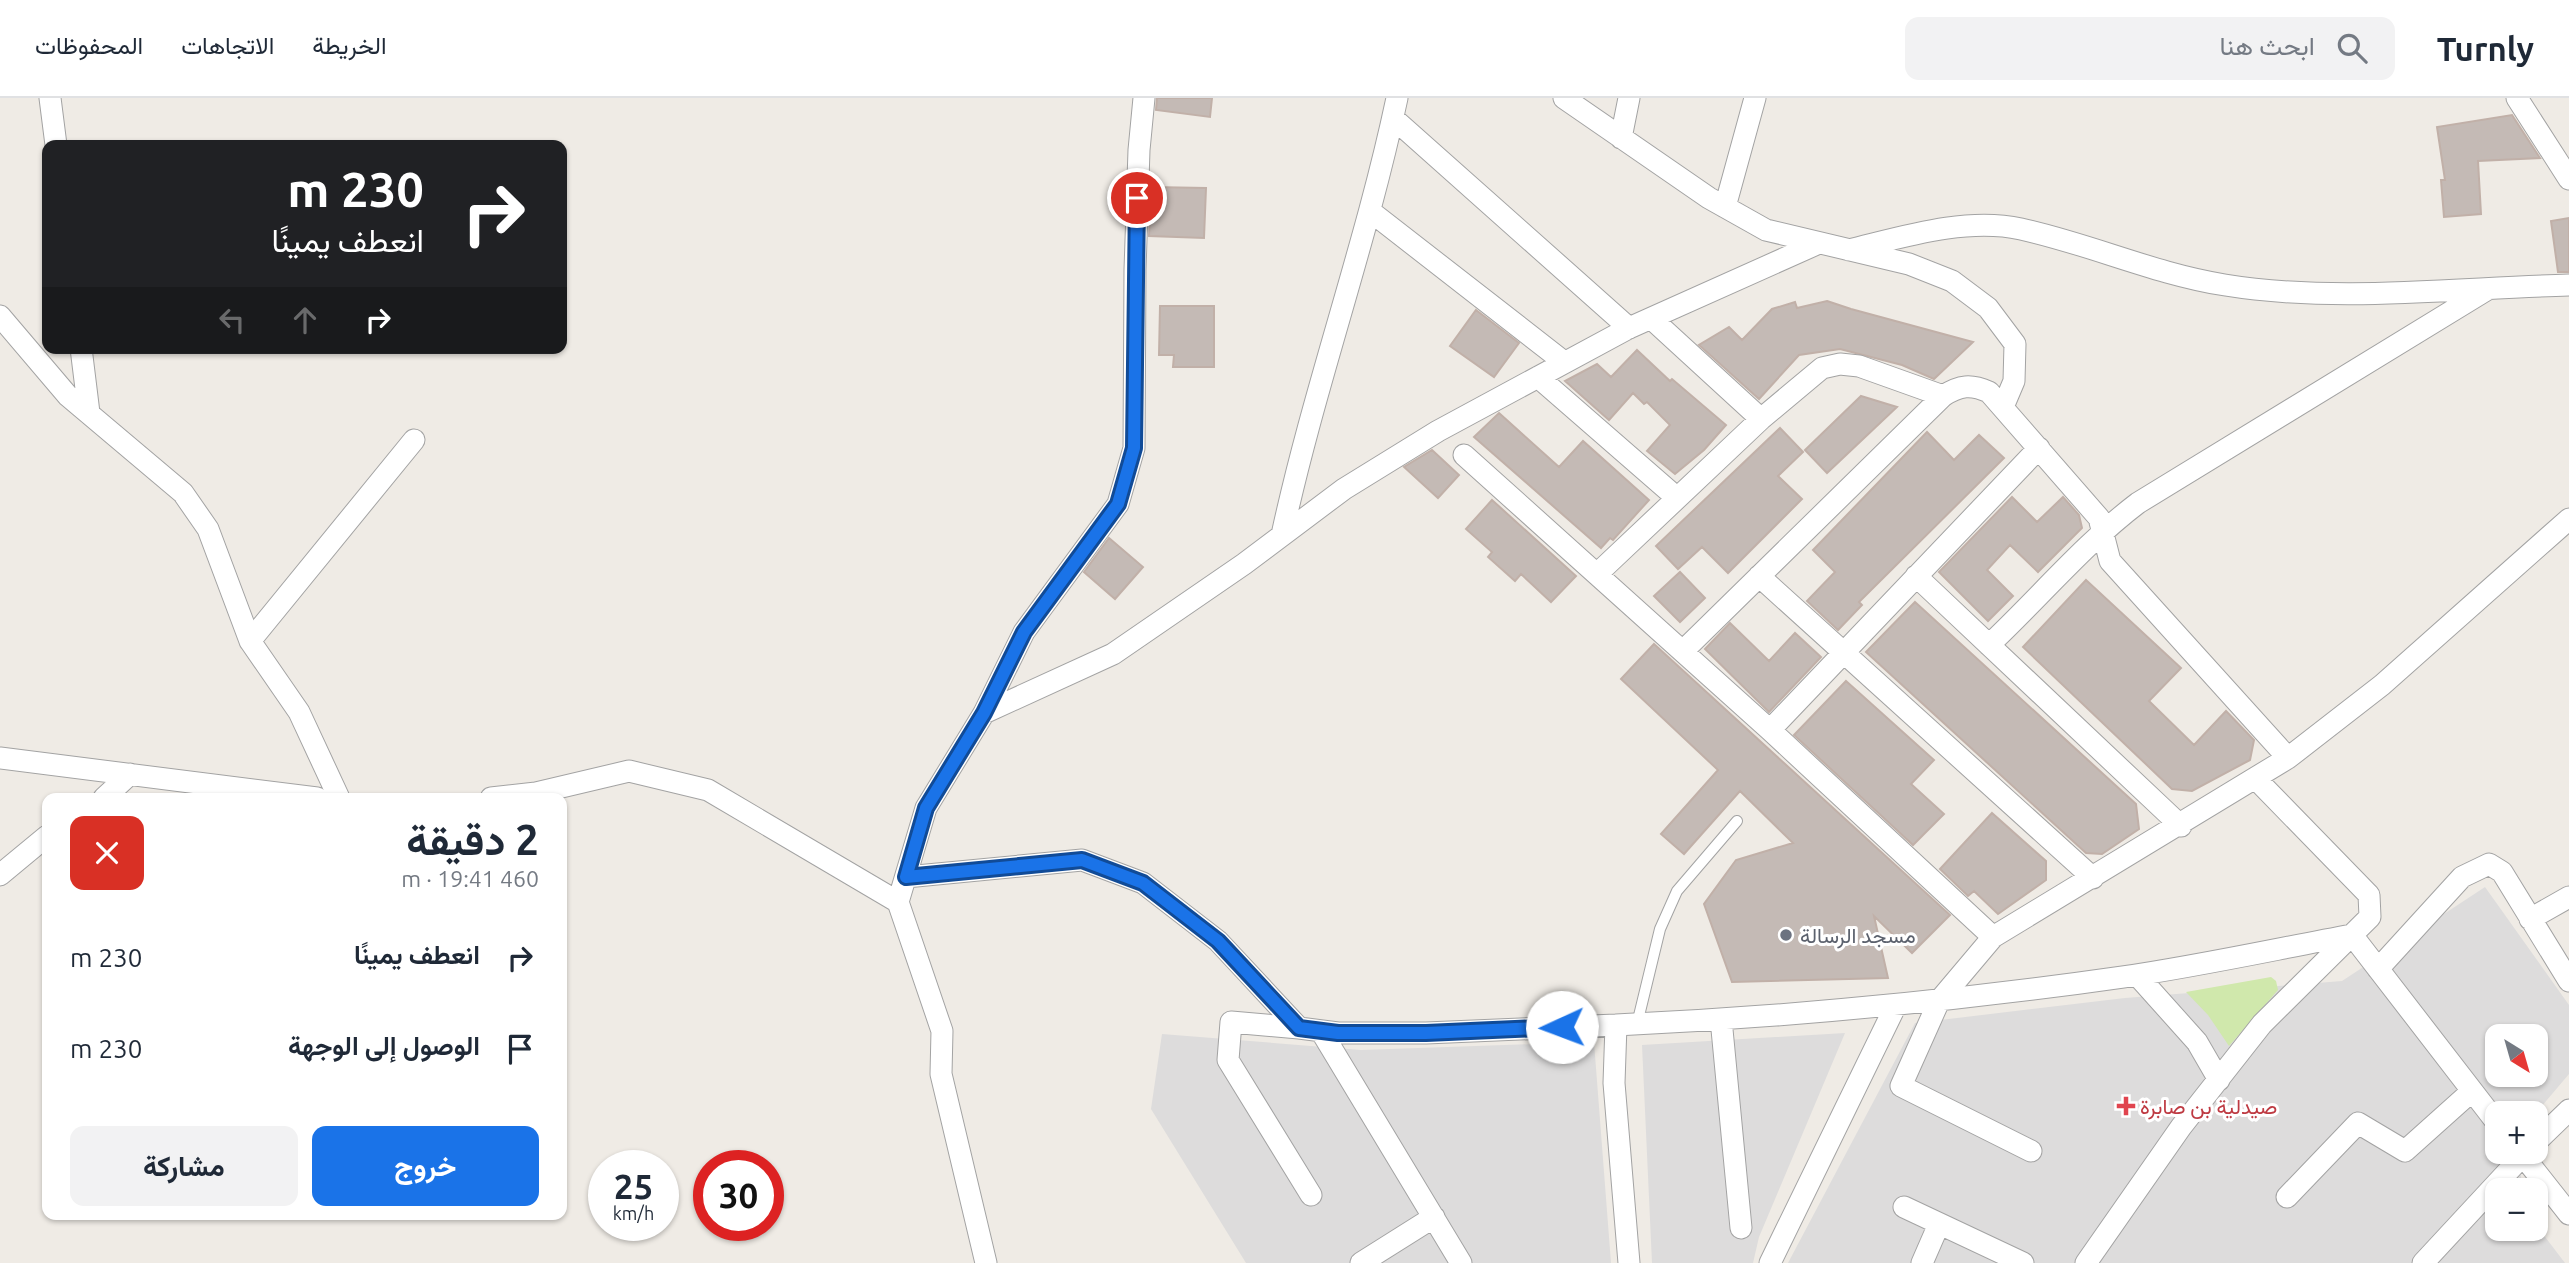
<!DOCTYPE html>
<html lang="ar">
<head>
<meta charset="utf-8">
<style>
  :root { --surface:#fff; --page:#f2f2f3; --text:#1f2937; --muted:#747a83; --line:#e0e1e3; --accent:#1a73e8 }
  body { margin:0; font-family:Ubuntu,Vazirmatn,sans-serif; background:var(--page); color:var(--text); direction:rtl; height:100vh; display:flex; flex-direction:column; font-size:26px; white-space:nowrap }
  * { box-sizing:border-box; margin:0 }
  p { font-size:23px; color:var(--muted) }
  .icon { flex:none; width:38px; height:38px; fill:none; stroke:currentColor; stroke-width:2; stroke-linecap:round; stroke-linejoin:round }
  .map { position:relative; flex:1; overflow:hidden; direction:ltr }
  .details { position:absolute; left:42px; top:695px; width:525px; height:427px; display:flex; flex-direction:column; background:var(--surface); border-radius:14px; box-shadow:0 2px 5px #0004; direction:rtl }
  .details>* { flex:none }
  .guide { position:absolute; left:42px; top:42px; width:525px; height:214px; border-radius:14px; box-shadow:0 2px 5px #0004; direction:rtl; background:#202124; color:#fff; overflow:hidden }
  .needle { width:46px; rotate:143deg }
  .buttons { position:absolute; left:2485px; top:926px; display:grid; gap:14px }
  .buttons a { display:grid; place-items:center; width:63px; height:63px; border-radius:14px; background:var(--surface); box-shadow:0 2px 5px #0004; font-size:35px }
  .speed { position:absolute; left:588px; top:1052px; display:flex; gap:14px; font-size:35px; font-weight:700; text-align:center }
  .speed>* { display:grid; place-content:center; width:91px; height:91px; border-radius:50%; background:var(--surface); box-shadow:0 2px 5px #0004; line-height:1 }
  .speed small { font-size:18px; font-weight:400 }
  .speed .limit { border:10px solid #d22; background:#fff; color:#111 }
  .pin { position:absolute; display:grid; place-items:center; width:60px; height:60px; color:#fff; margin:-30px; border:4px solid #fff; border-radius:50%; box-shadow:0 2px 7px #0007 }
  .me { position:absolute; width:77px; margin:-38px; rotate:268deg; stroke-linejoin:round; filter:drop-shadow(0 0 5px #0008) }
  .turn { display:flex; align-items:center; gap:24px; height:147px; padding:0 28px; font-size:32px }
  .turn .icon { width:91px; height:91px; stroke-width:2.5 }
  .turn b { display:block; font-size:49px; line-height:60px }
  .lanes { display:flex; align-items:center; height:66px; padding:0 28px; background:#0003; justify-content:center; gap:35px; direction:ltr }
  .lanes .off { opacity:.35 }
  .round { display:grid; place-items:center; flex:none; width:74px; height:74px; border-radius:14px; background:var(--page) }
  .summary { display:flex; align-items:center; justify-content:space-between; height:119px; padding:0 28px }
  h1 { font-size:42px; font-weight:700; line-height:52px }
  .primary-button { display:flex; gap:14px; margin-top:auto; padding:14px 28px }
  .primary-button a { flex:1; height:80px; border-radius:14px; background:var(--accent); color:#fff; font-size:28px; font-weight:700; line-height:80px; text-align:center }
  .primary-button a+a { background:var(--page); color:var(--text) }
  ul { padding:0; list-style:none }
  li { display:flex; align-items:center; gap:21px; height:91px; padding:0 28px }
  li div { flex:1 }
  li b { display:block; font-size:26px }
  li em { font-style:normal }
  header { display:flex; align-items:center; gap:42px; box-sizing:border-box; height:98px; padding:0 35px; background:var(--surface); border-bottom:2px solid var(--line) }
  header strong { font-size:33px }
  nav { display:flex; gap:38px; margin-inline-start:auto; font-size:24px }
  .search { width:490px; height:63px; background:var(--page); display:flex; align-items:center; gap:18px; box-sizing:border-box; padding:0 24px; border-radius:14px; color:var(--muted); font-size:26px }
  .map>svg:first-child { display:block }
  .residential { fill:#dddcdc; fill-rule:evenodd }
  .grass { fill:#d0e8ac }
  .building { fill:#c4bab5; stroke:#c1b0a8; stroke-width:2 }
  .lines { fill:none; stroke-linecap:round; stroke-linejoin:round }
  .service-casing { stroke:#a3a3a3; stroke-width:12 }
  .minor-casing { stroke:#a3a3a3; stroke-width:23 }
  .service { stroke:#fff; stroke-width:10 }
  .minor { stroke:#fff; stroke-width:21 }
  .route-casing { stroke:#114b97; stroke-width:18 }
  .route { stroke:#1a73e8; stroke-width:12 }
  .worship-dot { fill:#6b7280; stroke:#fff; stroke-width:2.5 }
  .health-dot { fill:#e0444e; stroke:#fff; stroke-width:2.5 }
  .labels { text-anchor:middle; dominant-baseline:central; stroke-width:6; stroke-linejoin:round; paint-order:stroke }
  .worship-label { font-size:21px; fill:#5b616d; stroke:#fff; text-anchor:start }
  .health-label { font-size:21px; fill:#be3a42; stroke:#fff; text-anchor:start }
</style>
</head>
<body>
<header>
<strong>Turnly</strong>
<div class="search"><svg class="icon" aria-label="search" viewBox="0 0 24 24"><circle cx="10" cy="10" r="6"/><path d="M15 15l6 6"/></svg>ابحث هنا</div>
<nav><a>الخريطة</a><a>الاتجاهات</a><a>المحفوظات</a></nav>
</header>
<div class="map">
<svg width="2569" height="1165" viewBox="0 0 2569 1165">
  <rect width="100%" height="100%" fill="#efebe5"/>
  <path class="residential" d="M2485,789L2569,907V976L2536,1015H2497V1054H2523L2520,1092H2497V1130H2536V1127L2565,1165H1788L1915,925L2125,900L2342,883ZM2497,938H2536V976H2497Z
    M1845,935L1759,1139L1753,1165H1652L1642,947Z
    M1162,936L1361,952L1594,944L1611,1165H1246L1151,1011Z"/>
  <path class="grass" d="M2271,879L2276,883L2278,892L2229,948L2208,917L2186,894Z"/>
  <path class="building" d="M1157,0H1212L1210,19L1156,12Z
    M2512,17L2540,60L2478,63L2481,116L2444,119L2441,82H2445L2437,29Z
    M1151,89L1206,90L1204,140L1149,138Z
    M2569,120V174H2558L2551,123Z
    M1827,203L1851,211L1973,244L1934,281L1902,267L1840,251L1799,257L1759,301L1699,247L1729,229L1742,242L1772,211L1795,204L1797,210Z
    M1160,208H1214V269H1173L1174,257H1159Z
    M1476,212L1519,245L1494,279L1450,248Z
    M1637,252L1670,283L1672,281L1726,327L1704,352L1675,376L1647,353L1670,327L1647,304L1644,306L1633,295L1609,322L1565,283L1597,266L1611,279Z
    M1861,298L1897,309L1827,375L1805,352Z
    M1499,315L1559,369L1583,343L1649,402L1613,442L1610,440L1601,450L1474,339Z
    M1780,330L1803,354L1778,378L1802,401L1728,475L1702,449L1678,471L1656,448Z
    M1927,334L1954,362L1979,337L2004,360L1859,504L1862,507L1838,532L1807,503L1835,474L1813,452Z
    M1432,352L1459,377L1438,400L1404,369Z
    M2012,399L2037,424L2063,399L2079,417L2082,430L2038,474L2010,447L1987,472L2013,498L1988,523L1939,474Z
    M1492,402L1576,478L1551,504L1521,476L1515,483L1488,459L1492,454L1466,431Z
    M1109,440L1143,469L1115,501L1084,474Z
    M1680,474L1705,500L1680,524L1654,498Z
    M2086,482L2181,570L2149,603L2194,647L2226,613L2254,642L2250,662L2192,693L2172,691L2023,549Z
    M1915,504L2136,706L2139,731L2102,756L2086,755L1866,554Z
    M1730,525L1769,563L1795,535L1821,559L1769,614L1705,551Z
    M1654,546L1950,817L1912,855L1874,818L1888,880L1732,884L1704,806L1736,762L1793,745L1740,693L1684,756L1661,736L1718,672L1621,581Z
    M1846,583L1934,662L1911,686L1944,716L1913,747L1794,637Z
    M1992,715L2046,763V782L1998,816L1974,793L1968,798L1940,771Z"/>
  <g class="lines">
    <defs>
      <path id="service" d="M1637,926L1660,831L1677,793L1737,723"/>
      <path id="minor" d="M50,0L56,47
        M1564,0L1709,100L1766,132L1909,166L1952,183L1988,210L2015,246L2014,283L2003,309
        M2517,0L2569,81
        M1393,20L1629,230
        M1621,40L1629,0
        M1725,109L1755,0
        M1370,113L1564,264
        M1849,152C1903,139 1965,119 2021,131C2090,146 2155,176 2225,187C2334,205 2458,190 2569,187
        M0,218L68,298L183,395L208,431L250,543L299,614L339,700
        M1653,222L1761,321
        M81,250L89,315
        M1538,279L1677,400
        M1464,357L1770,632L1993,839
        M1282,437C1314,289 1366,147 1397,0
        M1597,476L1761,321L1822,270L1840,266L1859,268L1943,298
        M1759,478L2093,780
        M1916,478L2181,728
        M250,543L414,342
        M1989,547C2039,500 2084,446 2138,405L2488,191
        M1683,553L1943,298C1960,287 1971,286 1989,294L2099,420L2110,463L2288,660
        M984,615L1113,556L1244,466L1344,391L1438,333L1629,230L1819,145
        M1770,632L2039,350
        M0,660L317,700
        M104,700L130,676
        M491,700L536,695L629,673L708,692L898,804
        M0,777L47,738
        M906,779L1082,762L1143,785L1218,843L1299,930L1338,935H1426L1616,927
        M2530,821L2569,799
        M2378,871L2462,779L2489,766L2502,774L2569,883
        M2137,877L2197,944L2219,982
        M1721,921L1741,1130
        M1299,930L1231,924L1228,962L1311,1097
        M1321,933L1461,1165
        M2536,1044L2569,1012
        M2031,1053L1901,988L1939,903L1993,839L2288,660L2382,587L2569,421
        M2520,1054L2569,1116
        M2287,1099L2358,1025L2405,1053L2472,993
        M1904,1109L2023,1165
        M986,1165L941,976L942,933L898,804L926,710L984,615L1024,534L1118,406L1134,350L1135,172L1139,52L1144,0
        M1361,1165L1434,1119
        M1629,1165L1614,985L1616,927C1785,919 1955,903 2123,879C2199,868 2276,851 2352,837L2497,1025
        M1770,1165L1896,907
        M1922,1165L1939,1126
        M2086,1165L2181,1029L2262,926L2370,819L2369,797L2256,681
        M2423,1165L2526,1054"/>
    </defs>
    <use href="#service" class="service-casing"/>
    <use href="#minor" class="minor-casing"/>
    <use href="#service" class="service"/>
    <use href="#minor" class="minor"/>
  </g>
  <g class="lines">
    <defs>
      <path id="route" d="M1137,100L1134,350L1118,406L1024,534L984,615L926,710L906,779L1082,762L1143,785L1218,843L1299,930L1338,935H1426L1562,929"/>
    </defs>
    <use href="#route" class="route-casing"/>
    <use href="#route" class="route"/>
  </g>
  <circle class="worship-dot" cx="1786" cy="837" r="7"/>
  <path class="health-dot" d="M2122.5 997.5h7v7h7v7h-7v7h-7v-7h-7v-7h7z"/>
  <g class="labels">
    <g class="worship-label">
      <text x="1800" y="837">مسجد الرسالة</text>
    </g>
    <g class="health-label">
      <text x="2140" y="1008">صيدلية بن صابرة</text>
    </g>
  </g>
</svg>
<div class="buttons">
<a><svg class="needle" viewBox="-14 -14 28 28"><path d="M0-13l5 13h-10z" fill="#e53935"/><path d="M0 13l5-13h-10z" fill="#747a83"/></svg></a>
<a>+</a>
<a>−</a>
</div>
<div class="speed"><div>25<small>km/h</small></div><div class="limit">30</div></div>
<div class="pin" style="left:1137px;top:100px;background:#d93025"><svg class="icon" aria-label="arrive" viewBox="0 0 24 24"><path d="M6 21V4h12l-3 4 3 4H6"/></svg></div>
<svg class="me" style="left:1562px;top:929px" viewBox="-20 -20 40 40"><circle r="19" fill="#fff"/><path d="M0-13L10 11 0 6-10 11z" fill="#1a73e8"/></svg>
<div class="guide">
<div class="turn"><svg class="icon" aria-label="right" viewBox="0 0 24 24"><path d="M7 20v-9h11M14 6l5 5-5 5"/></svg><div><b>230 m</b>انعطف يمينًا</div></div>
<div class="lanes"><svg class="icon off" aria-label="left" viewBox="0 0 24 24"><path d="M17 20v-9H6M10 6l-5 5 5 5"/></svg><svg class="icon off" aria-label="ahead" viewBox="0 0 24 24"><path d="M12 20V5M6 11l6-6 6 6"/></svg><svg class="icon" aria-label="right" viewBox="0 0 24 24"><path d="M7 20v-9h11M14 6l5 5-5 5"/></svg></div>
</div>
<section class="details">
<div class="summary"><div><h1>2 دقيقة</h1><p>460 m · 19:41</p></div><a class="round" style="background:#d93025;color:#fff"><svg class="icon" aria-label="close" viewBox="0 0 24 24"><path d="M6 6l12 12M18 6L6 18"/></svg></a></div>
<ul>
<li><svg class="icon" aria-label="right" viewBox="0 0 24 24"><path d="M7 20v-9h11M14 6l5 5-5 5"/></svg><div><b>انعطف يمينًا</b></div><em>230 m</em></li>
<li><svg class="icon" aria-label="arrive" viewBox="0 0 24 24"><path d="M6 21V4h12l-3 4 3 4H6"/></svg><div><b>الوصول إلى الوجهة</b></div><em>230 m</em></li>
</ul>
<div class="primary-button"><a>خروج</a><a>مشاركة</a></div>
</section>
</div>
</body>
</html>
